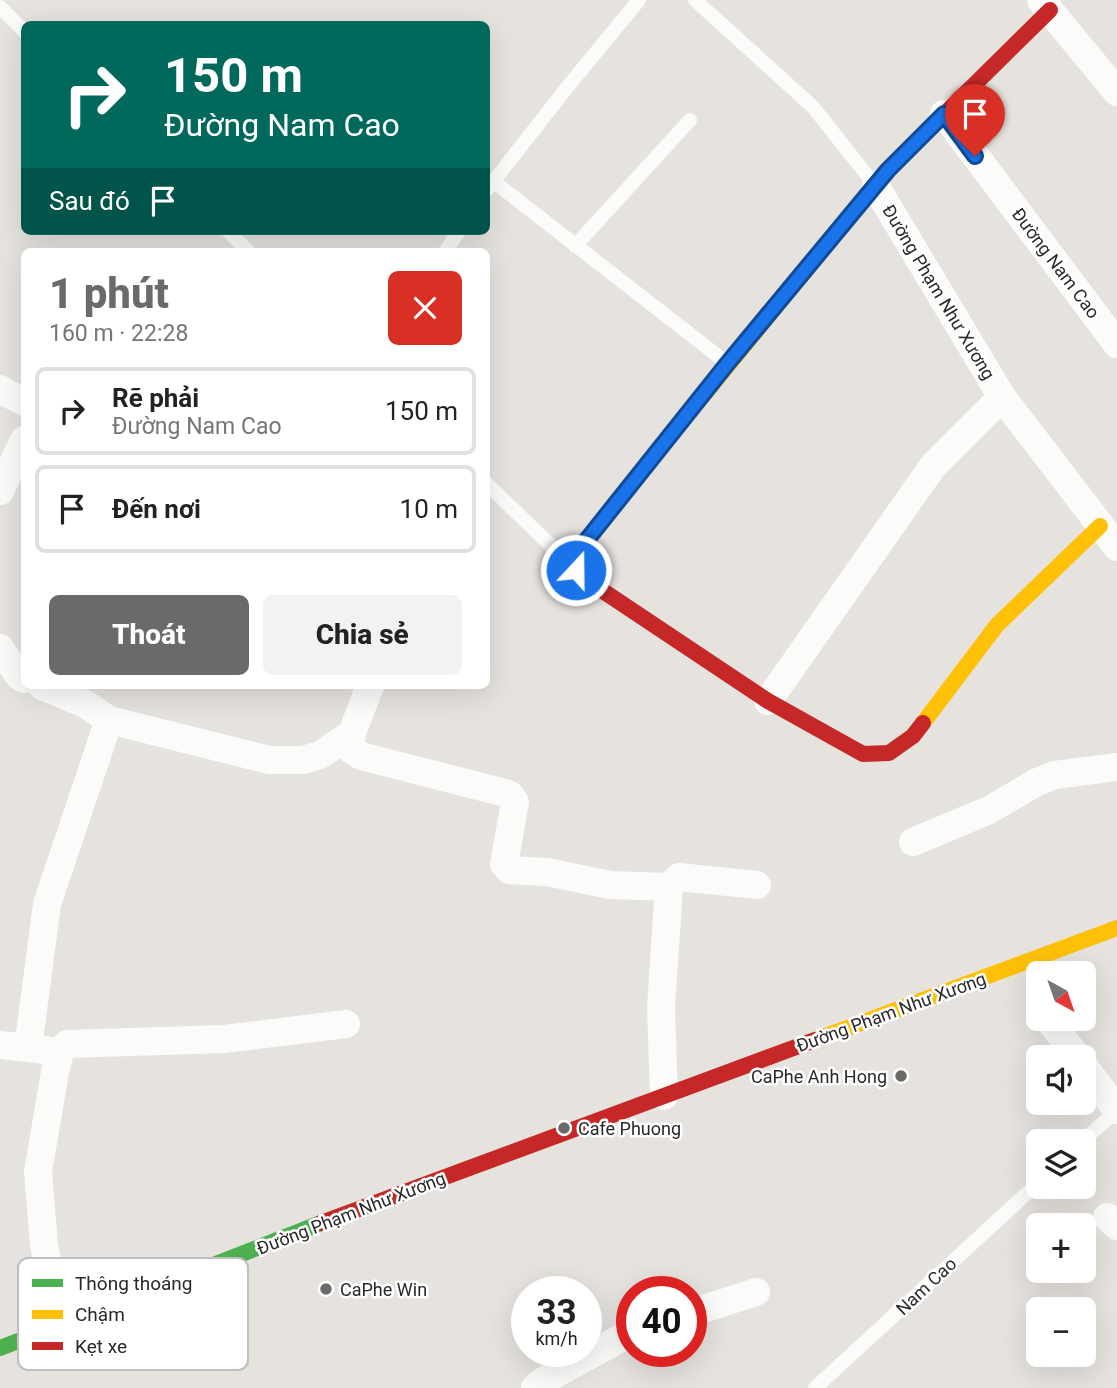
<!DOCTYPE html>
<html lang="vi">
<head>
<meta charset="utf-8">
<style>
  :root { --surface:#fff; --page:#f2f2f2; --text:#222; --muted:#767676; --line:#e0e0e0; --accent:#6b6a68 }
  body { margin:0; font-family:Roboto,sans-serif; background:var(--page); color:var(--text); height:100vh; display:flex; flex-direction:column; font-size:26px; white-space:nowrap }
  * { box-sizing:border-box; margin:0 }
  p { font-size:23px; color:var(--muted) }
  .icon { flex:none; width:38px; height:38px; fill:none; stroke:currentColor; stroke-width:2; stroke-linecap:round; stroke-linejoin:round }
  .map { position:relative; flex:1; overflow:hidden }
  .side { position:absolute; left:21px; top:248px; width:469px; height:441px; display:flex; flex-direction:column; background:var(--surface); border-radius:10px; box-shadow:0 7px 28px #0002 }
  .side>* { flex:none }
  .top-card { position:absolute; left:21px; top:21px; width:469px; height:214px; border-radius:10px; box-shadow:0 7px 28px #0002; background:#00695c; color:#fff; overflow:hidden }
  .needle { width:46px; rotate:140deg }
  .fabs { position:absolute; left:1026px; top:961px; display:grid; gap:14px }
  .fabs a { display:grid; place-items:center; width:70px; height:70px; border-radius:10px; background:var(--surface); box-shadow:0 7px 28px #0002; font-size:35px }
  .speed { position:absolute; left:511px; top:1276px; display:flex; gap:14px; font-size:35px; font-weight:700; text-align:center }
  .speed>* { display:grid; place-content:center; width:91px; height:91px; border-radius:50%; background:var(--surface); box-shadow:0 7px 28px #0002; line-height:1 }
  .speed small { font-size:18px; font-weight:400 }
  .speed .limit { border:10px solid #d22; background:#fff; color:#111 }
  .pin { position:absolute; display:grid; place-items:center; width:60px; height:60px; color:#fff; margin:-72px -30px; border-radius:50% 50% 50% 0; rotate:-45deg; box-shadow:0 0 7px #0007 }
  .pin .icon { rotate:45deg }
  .me { position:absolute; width:77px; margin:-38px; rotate:21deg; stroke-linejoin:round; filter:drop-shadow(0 0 5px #0008) }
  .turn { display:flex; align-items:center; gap:24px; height:147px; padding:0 28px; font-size:32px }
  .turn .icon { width:91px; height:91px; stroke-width:2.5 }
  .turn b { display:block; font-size:49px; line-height:60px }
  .then { display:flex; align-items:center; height:66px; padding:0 28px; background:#0003; gap:14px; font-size:26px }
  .round { display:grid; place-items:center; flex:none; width:74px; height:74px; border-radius:10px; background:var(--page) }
  .head { display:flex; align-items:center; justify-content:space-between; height:119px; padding:0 28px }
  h1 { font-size:42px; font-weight:800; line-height:52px; color:var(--accent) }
  .action { display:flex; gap:14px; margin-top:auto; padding:14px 28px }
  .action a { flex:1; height:80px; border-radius:10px; background:var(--accent); color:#fff; font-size:28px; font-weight:800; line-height:80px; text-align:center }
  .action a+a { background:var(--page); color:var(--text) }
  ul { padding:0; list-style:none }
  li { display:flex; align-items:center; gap:21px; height:88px; margin:0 14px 10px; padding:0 14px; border:4px solid var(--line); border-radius:10px }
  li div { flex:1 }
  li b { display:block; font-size:26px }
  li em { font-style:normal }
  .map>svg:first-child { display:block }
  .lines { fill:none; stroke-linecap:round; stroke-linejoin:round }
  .lane { stroke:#fbfbfa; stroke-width:14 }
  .street { stroke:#fbfbfa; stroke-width:28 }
  .fast { stroke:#4caf50; stroke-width:16 }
  .slow { stroke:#ffc107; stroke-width:16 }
  .jam { stroke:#c62828; stroke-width:16 }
  .route-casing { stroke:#114b97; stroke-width:18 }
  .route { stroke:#1a73e8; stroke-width:12 }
  .poi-dot { fill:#6b6a68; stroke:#fff; stroke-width:2.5 }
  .labels { text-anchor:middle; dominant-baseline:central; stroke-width:5; stroke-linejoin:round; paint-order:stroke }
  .street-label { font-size:18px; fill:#292929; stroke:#fff }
  .poi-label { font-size:18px; fill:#292929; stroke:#fff; text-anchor:start }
  .key { fill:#fff; stroke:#bfbfbf; stroke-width:2 }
  .key-label { font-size:19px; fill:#292929 }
</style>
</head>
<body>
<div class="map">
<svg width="1117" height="1388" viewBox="0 0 1117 1388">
  <rect width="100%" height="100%" fill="#e6e2de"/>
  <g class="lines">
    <path class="lane" d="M695,0L813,107L874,184
      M0,7L24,31
      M493,181L727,363
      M486,191L565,90L639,0
      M228,231L249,252
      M575,246L690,120
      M445,252L459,231
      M486,483L572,566
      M1083,1141L1117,1110
      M815,1388L1038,1183"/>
    <path class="street" d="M1041,0L1117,92
      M944,114L1117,344
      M876,187L1002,397L1117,547
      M0,389L24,402
      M0,491L24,440
      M0,648L19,676L24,679
      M42,686L85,704L109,720L269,760H303L320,755L352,733
      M370,686L352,733L350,749L361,756L509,794L515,802L504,864L509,870L547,872L610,885L669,887L679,877L757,885
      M768,701L933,466L1002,397
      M913,842L989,810L1037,782L1055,775L1117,767
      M1049,1020L1077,1057
      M0,1045L46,1050
      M28,1048L47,904L109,720
      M1083,1065L1117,1110
      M664,1096L661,1007L669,887
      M1107,1217L1117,1226
      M691,1313L756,1292
      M60,1325L44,1245L38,1172L55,1072L60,1052L67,1044L224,1039L346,1024
      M535,1388L543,1381L632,1332"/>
    <path class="fast" d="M0,1348L321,1223"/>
    <path class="slow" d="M675,430L842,226
      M923,723L997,625L1100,526
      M815,1040L1117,928"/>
    <path class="jam" d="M842,226L888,170L1050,10
      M675,430L582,546L576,570L597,587L768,701L863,754L889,753L913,736L923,723
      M321,1223L815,1040"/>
  </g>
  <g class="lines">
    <defs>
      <path id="route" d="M576,570L582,546L727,364L888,170L944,114L975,156"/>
    </defs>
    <use href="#route" class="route-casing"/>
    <use href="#route" class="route"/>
  </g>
  <g class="poi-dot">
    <circle cx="901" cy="1076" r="7"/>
    <circle cx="564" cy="1128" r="7"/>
    <circle cx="326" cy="1289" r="7"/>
  </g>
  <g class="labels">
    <g class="street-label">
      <text transform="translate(1056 263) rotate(53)">Đường Nam Cao</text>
      <text transform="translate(939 292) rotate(59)">Đường Phạm Như Xương</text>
      <text transform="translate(891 1012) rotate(-20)">Đường Phạm Như Xương</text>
      <text transform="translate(351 1213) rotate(-21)">Đường Phạm Như Xương</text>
      <text transform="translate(926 1286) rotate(-43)">Nam Cao</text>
    </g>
    <g class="poi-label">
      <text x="887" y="1076" text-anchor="end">CaPhe Anh Hong</text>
      <text x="578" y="1128">Cafe Phuong</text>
      <text x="340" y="1289">CaPhe Win</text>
    </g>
  </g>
  <rect x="18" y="1258" width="230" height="112" rx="10" class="key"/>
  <rect x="32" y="1279" width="31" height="8" fill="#4caf50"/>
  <rect x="32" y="1310" width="31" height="9" fill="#ffc107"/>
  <rect x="32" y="1342" width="31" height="8" fill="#c62828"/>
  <g class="key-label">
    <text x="75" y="1290">Thông thoáng</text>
    <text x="75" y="1321">Chậm</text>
    <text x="75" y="1353">Kẹt xe</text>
  </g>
</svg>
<div class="fabs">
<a><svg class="needle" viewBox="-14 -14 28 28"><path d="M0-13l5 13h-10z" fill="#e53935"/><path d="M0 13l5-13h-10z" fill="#767676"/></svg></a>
<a><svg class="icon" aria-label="sound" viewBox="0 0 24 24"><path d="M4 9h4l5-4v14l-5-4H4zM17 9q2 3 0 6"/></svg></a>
<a><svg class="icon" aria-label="layers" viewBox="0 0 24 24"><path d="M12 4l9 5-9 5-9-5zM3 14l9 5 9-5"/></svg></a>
<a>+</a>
<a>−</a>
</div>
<div class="speed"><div>33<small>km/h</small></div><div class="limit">40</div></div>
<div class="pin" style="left:975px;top:156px;background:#d93025"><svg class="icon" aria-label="arrive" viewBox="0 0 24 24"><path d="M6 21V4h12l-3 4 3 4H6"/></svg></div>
<svg class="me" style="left:576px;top:570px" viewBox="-20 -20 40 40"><circle r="17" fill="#1a73e8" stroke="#fff" stroke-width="3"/><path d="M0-11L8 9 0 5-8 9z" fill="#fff"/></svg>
<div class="top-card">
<div class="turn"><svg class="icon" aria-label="right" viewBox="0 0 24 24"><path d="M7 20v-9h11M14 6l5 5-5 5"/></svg><div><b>150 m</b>Đường Nam Cao</div></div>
<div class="then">Sau đó<svg class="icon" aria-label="arrive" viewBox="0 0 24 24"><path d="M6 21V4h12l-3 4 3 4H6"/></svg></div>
</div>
<section class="side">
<div class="head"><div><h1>1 phút</h1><p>160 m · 22:28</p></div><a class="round" style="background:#d93025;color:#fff"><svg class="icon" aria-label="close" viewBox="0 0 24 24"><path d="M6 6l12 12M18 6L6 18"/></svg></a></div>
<ul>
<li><svg class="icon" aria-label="right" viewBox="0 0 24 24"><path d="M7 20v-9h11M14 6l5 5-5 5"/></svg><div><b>Rẽ phải</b><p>Đường Nam Cao</p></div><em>150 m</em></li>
<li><svg class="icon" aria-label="arrive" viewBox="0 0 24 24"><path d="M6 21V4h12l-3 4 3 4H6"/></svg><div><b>Đến nơi</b></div><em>10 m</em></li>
</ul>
<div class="action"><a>Thoát</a><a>Chia sẻ</a></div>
</section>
</div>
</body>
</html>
